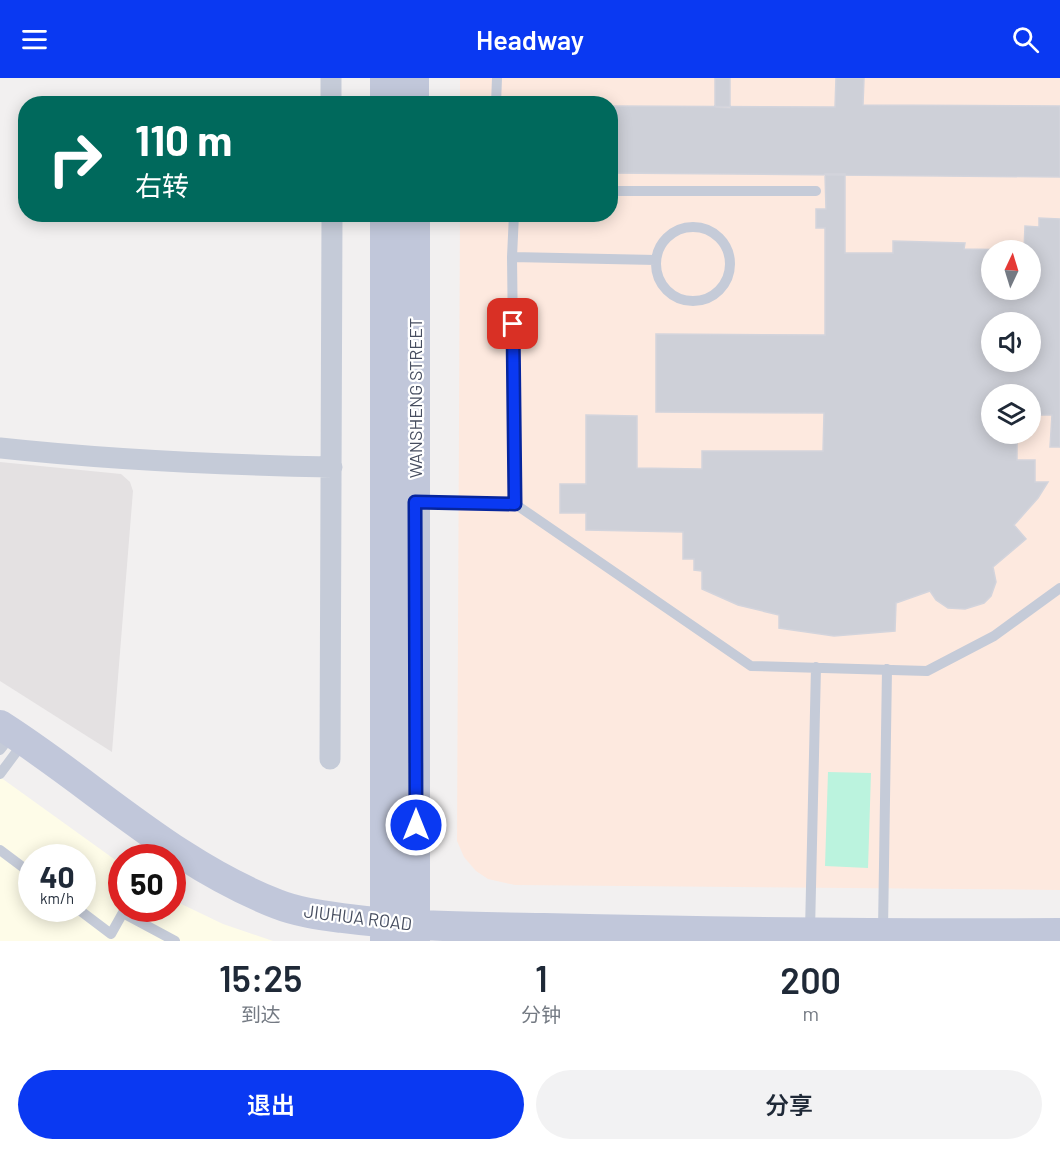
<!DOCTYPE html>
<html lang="zh">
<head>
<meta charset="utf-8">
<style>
  :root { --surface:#fff; --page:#f2f2f3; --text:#1f2937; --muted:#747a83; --accent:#0a39f2 }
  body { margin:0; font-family:Barlow,"Noto Sans SC",sans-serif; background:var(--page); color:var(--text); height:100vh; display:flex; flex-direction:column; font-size:22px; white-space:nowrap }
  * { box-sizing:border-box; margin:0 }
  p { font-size:20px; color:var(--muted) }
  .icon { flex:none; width:33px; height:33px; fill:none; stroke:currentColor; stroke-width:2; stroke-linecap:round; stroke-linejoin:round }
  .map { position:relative; height:863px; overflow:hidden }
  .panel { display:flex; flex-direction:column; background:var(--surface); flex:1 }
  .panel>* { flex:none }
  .guide { position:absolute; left:18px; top:18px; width:600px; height:126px; border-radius:24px; box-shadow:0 3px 15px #0003; background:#00695c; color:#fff; overflow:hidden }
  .needle { width:39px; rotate:4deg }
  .controls { position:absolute; left:981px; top:162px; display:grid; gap:12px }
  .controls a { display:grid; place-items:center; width:60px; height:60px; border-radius:50%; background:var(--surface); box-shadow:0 3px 15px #0003; font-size:30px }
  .speed { position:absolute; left:18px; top:766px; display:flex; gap:12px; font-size:30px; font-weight:700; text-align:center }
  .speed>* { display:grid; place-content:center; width:78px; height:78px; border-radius:50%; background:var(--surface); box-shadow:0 3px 15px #0003; line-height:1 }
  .speed small { font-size:15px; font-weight:400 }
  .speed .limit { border:9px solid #d22; background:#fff; color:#111 }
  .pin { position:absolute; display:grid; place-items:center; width:51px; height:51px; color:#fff; margin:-26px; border-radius:12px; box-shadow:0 3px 9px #0006 }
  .me { position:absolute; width:66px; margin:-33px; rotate:0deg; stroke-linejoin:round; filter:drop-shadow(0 0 4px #0008) }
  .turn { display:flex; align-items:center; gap:21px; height:126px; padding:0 18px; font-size:27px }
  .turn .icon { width:78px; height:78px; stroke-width:2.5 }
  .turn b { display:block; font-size:42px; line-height:51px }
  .eta { display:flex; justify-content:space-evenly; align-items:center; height:102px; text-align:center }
  .eta b { font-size:36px; font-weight:600; line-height:42px }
  .cta { display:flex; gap:12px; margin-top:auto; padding:12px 18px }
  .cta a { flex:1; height:69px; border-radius:36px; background:var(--accent); color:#fff; font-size:24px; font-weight:600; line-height:69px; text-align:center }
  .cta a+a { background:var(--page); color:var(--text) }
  header { display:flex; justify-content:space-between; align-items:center; height:78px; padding:0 18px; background:var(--accent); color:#fff; font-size:27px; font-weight:600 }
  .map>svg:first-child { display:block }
  .commercial { fill:#fefce8; fill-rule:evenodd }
  .education { fill:#e4e1e2 }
  .medical { fill:#fde9df; fill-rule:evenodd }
  .green { fill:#bbf3de }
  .building { fill:#ced0d8; stroke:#d3d4dc; stroke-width:1.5; fill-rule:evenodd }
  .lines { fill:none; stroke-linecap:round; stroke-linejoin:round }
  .lane { stroke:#c5cbd8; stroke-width:10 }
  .street { stroke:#c5cbd8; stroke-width:21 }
  .secondary { stroke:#c1c7da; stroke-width:30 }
  .route-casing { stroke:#06259d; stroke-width:15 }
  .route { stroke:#0a39f2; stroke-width:10 }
  .labels { text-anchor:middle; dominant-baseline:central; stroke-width:4.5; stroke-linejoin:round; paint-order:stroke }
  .street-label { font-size:18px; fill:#464d5f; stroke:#fff }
</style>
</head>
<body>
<header><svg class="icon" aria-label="menu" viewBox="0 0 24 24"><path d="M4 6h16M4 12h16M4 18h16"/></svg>Headway<svg class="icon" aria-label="search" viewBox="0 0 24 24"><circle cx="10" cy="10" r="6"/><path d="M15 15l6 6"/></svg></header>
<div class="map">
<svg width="1060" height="863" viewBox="0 0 1060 863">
  <rect width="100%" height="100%" fill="#f2f0f0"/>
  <path class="commercial" d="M0,699L121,786L122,831H172L173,822L223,846L273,863H0ZM32,780H82V831H32Z"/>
  <path class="education" d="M0,384L121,396L130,404L133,413L112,674L0,603Z"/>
  <path class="medical" d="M460,0H1060V812L515,807L488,801L476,793L464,779L457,763L460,137L610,136V26L460,25ZM992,172H1030V212H992ZM992,244H1030V284H992ZM992,316H1030V356H992Z"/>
  <path class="green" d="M828,694L871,695L868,790L825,788Z"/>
  <path class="building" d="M715,0H730V30L715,29Z
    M836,0H864L863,27L1060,28V99L610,95V28L835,29Z
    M825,96H845V175H893V163L965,165L964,171L1024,172L1025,148L1039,149V140L1060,141V369H1050L1052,337H1030V316H1028V312L1011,311V316H992V356H1017V382H1035V404H1048L1038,420L1014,447L1026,461L993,489L996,504L991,518L984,525L965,531L948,530L936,522L930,513L896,525L895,553L834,558L779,550V537L738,527L702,511V493L694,492V481H683V454L586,452V435H560V406H586V337L637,338V390L702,391V373H823L824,335L656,334V256L825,257V150H816V131H826ZM992,172H1030V212H992ZM992,244H1030V284H992Z"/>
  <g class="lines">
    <path class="lane" d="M496,26L497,0
      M610,113H816
      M514,136L512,179L515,426
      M656 186a37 37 0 1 1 74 0a37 37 0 1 1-74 0Z
      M512,179L656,182
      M418,424L515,426L751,588L927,593L994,558L1060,510
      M0,672L11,658
      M0,696L23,665
      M0,772L32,796
      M78,831L111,856L125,831
      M123,835L175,863
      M883,852L887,591
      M810,853L816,589"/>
    <path class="street" d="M331,0V26
      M0,370C111,382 221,387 332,389
      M330,681L332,136"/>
    <path class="secondary" d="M385,0V26
      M414,0V26
      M385,136V863
      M415,136V863
      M0,647C93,706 172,785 277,826C297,834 320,837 342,840C409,849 477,849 544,850C716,854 888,856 1060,855"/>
  </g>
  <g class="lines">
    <defs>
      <path id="route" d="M416,747L415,424L515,426L513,246"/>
    </defs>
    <use href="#route" class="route-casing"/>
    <use href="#route" class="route"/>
  </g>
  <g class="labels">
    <g class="street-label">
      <text transform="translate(415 320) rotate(-90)">WANSHENG STREET</text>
      <text transform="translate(358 839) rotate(7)">JIUHUA ROAD</text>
    </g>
  </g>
</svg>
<div class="controls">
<a><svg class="needle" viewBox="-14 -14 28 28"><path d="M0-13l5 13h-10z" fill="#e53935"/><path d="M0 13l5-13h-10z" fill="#747a83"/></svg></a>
<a><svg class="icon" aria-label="sound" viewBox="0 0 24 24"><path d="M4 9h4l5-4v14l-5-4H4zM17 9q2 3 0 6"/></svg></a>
<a><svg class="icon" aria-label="layers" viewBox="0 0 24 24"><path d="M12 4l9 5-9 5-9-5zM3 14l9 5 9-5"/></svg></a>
</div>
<div class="speed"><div>40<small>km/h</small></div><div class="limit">50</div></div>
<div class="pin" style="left:513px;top:246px;background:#d93025"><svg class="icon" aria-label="arrive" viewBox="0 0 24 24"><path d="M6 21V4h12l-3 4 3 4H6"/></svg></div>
<svg class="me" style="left:416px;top:747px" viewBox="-20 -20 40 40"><circle r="17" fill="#0a39f2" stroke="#fff" stroke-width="3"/><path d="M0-11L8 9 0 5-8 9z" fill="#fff"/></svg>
<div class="guide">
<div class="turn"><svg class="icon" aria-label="right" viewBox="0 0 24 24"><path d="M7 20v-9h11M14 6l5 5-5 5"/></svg><div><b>110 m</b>右转</div></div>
</div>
</div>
<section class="panel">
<div class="eta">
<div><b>15:25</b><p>到达</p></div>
<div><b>1</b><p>分钟</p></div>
<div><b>200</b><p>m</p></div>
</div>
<div class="cta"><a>退出</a><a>分享</a></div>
</section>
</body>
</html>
